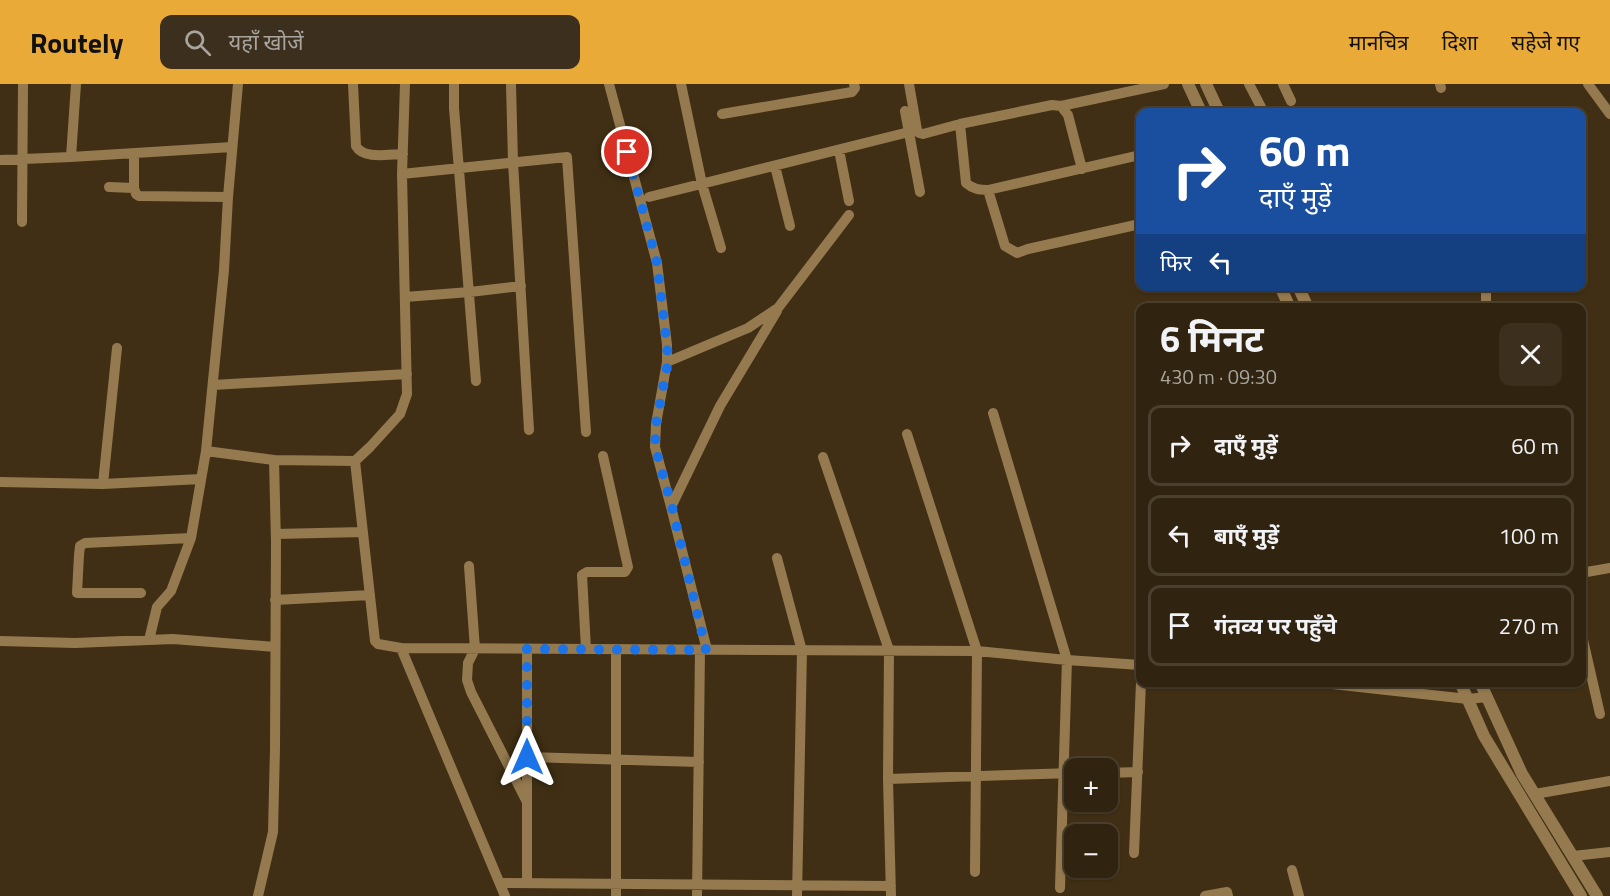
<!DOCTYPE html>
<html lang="hi">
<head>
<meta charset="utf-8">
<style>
  :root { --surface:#30230f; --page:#3c2f1d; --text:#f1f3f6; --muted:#a8a49e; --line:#4b402f; --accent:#eaaa38 }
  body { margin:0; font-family:"Titillium Web","Noto Sans Devanagari",sans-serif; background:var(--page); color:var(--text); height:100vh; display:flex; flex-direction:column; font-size:22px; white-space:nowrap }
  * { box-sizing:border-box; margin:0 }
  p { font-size:20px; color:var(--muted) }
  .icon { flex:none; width:33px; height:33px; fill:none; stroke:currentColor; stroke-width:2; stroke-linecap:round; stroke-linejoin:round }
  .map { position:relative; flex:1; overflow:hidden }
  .details { position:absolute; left:1136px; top:219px; width:450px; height:384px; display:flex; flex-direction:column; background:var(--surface); border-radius:12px; box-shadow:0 2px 4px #0004,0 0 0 2px var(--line) }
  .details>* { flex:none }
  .banner { position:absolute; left:1136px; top:24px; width:450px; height:183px; border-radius:12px; box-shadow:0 2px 4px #0004,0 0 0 2px var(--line); background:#1a4fa0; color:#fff; overflow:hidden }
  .tools { position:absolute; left:1064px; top:674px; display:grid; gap:12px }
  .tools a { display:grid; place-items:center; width:54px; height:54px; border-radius:12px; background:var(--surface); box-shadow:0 2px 4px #0004,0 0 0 2px var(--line); font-size:30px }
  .pin { position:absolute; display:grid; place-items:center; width:51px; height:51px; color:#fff; margin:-26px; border:3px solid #fff; border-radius:50%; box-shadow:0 2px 6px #0007 }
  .me { position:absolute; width:66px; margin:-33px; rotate:0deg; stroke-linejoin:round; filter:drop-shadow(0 0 4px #0008) }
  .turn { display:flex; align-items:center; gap:21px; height:126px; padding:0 24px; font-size:27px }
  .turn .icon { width:78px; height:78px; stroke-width:2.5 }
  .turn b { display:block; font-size:42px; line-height:51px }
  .then { display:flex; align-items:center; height:57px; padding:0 24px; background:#0003; gap:12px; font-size:22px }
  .round { display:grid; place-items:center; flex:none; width:63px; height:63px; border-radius:12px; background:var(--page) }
  .overview { display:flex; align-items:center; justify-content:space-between; height:102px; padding:0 24px }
  h1 { font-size:36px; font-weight:700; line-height:45px }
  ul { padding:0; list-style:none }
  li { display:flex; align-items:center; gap:18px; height:81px; margin:0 12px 9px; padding:0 12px; border:3px solid var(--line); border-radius:12px }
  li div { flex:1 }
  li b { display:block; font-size:22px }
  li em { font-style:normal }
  header { display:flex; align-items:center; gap:36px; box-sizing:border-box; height:84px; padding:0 30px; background:var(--accent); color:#111 }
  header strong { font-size:28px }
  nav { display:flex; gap:33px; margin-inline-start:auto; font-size:21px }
  .search { width:420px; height:54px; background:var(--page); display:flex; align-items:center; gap:15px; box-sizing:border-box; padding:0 21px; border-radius:12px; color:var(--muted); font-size:22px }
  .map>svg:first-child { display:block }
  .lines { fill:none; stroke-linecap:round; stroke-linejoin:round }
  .minor { stroke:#957a50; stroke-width:10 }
  .tertiary { stroke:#957a50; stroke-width:12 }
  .route { stroke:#1a73e8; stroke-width:10; stroke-dasharray:0 18 }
</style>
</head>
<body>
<header>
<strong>Routely</strong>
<div class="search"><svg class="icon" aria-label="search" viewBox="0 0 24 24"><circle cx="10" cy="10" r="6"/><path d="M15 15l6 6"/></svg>यहाँ खोजें</div>
<nav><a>मानचित्र</a><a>दिशा</a><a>सहेजे गए</a></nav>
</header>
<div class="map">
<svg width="1610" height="812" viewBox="0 0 1610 812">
  <rect width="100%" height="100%" fill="#402f14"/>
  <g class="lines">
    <path class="minor" d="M76,0L71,73L232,63
      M238,0L228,113L224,186L206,367L274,376L276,459L275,664L273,748L258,812
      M353,0L356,62C364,76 389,70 403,70
      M454,0V24L476,297
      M511,0L513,78L529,346
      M609,0L657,179L667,261V278L656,340L655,363L671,423L707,566
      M681,0L702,100L721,164
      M909,0L917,46L919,49L923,50L960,40L1052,21L1061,22L1068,31L1082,85
      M1249,0L1261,23
      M1283,0L1291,17
      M1440,0L1441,4
      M1588,0L1610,30
      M1061,22L1164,0
      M905,27L920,108
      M722,30L852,8L855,4L854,0
      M960,40L966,99C973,105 979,106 988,106L1140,71
      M839,66L849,117
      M0,76L71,73
      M775,82L790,142
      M402,90L405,0
      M109,103L134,104V70
      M134,104L136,110L139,112L228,113
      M988,106L1005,162L1017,169L1028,165L1140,140
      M649,113L917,46
      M22,138L23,0
      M405,213L470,208L521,202
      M1486,224V202
      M1500,224L1507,223
      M667,278L748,244L778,224L849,131
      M213,301L407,290
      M993,329L1067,576L1060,804
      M907,350L977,567L975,788
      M823,373L889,566L888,695L891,812
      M274,376L355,377
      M0,398L103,400L201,395
      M103,400L117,264
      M671,423L720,322L777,227
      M276,450L363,448
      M777,474L802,567L797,812
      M469,482L475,565L468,579L467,596L471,608L527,718
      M1581,489L1610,484
      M141,509H77L79,471L80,462L85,459L191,454
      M275,516L370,511
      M1581,547L1600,630
      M149,556L157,523L171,507L191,454L206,367
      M0,557L75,559L173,555L275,563
      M401,564L977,567L1067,576L1140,581
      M586,565L582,491L587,488H625L628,483L603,372
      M1314,598L1468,615L1487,613
      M527,673L699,678
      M1107,689L1138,688
      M888,695L1074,689
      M1535,710L1610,697
      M1134,769L1141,598
      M1573,772L1610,768
      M1292,786L1299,812
      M500,799L891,802
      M527,799V565
      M505,812L401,564L378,560L375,557L355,377L370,363L400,330L407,310L402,90L567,73L586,348
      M616,812V565
      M697,812L700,566
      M1205,812L1227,808L1228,812"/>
    <path class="tertiary" d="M1188,0L1201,28
      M1206,0L1219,28
      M1280,202L1290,224
      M1298,202L1308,224
      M1460,598L1484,652L1581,812
      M1480,598L1522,690L1597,812"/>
  </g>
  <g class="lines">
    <path class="route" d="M527,673V565L706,566L672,423L655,363L656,340L668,278L667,261L657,179L627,68"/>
  </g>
</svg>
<div class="tools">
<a>+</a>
<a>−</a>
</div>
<div class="pin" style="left:627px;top:68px;background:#d93025"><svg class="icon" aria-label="arrive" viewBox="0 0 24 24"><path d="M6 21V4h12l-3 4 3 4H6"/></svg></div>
<svg class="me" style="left:527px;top:673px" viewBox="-20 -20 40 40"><path d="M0-17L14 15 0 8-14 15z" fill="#1a73e8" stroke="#fff" stroke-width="4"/></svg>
<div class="banner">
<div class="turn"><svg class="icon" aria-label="right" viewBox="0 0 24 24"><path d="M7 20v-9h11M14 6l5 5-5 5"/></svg><div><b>60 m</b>दाएँ मुड़ें</div></div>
<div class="then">फिर<svg class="icon" aria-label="left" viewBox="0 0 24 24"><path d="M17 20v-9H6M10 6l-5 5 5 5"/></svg></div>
</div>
<section class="details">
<div class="overview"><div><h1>6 मिनट</h1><p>430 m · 09:30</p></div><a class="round"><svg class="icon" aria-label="close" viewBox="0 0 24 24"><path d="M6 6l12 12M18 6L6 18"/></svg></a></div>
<ul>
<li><svg class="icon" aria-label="right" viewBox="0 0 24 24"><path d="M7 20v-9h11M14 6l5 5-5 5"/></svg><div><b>दाएँ मुड़ें</b></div><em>60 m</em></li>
<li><svg class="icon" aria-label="left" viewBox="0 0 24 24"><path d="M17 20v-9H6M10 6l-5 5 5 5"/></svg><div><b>बाएँ मुड़ें</b></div><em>100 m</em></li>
<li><svg class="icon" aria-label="arrive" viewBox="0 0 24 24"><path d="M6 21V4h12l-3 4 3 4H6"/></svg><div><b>गंतव्य पर पहुँचे</b></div><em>270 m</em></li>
</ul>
</section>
</div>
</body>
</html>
